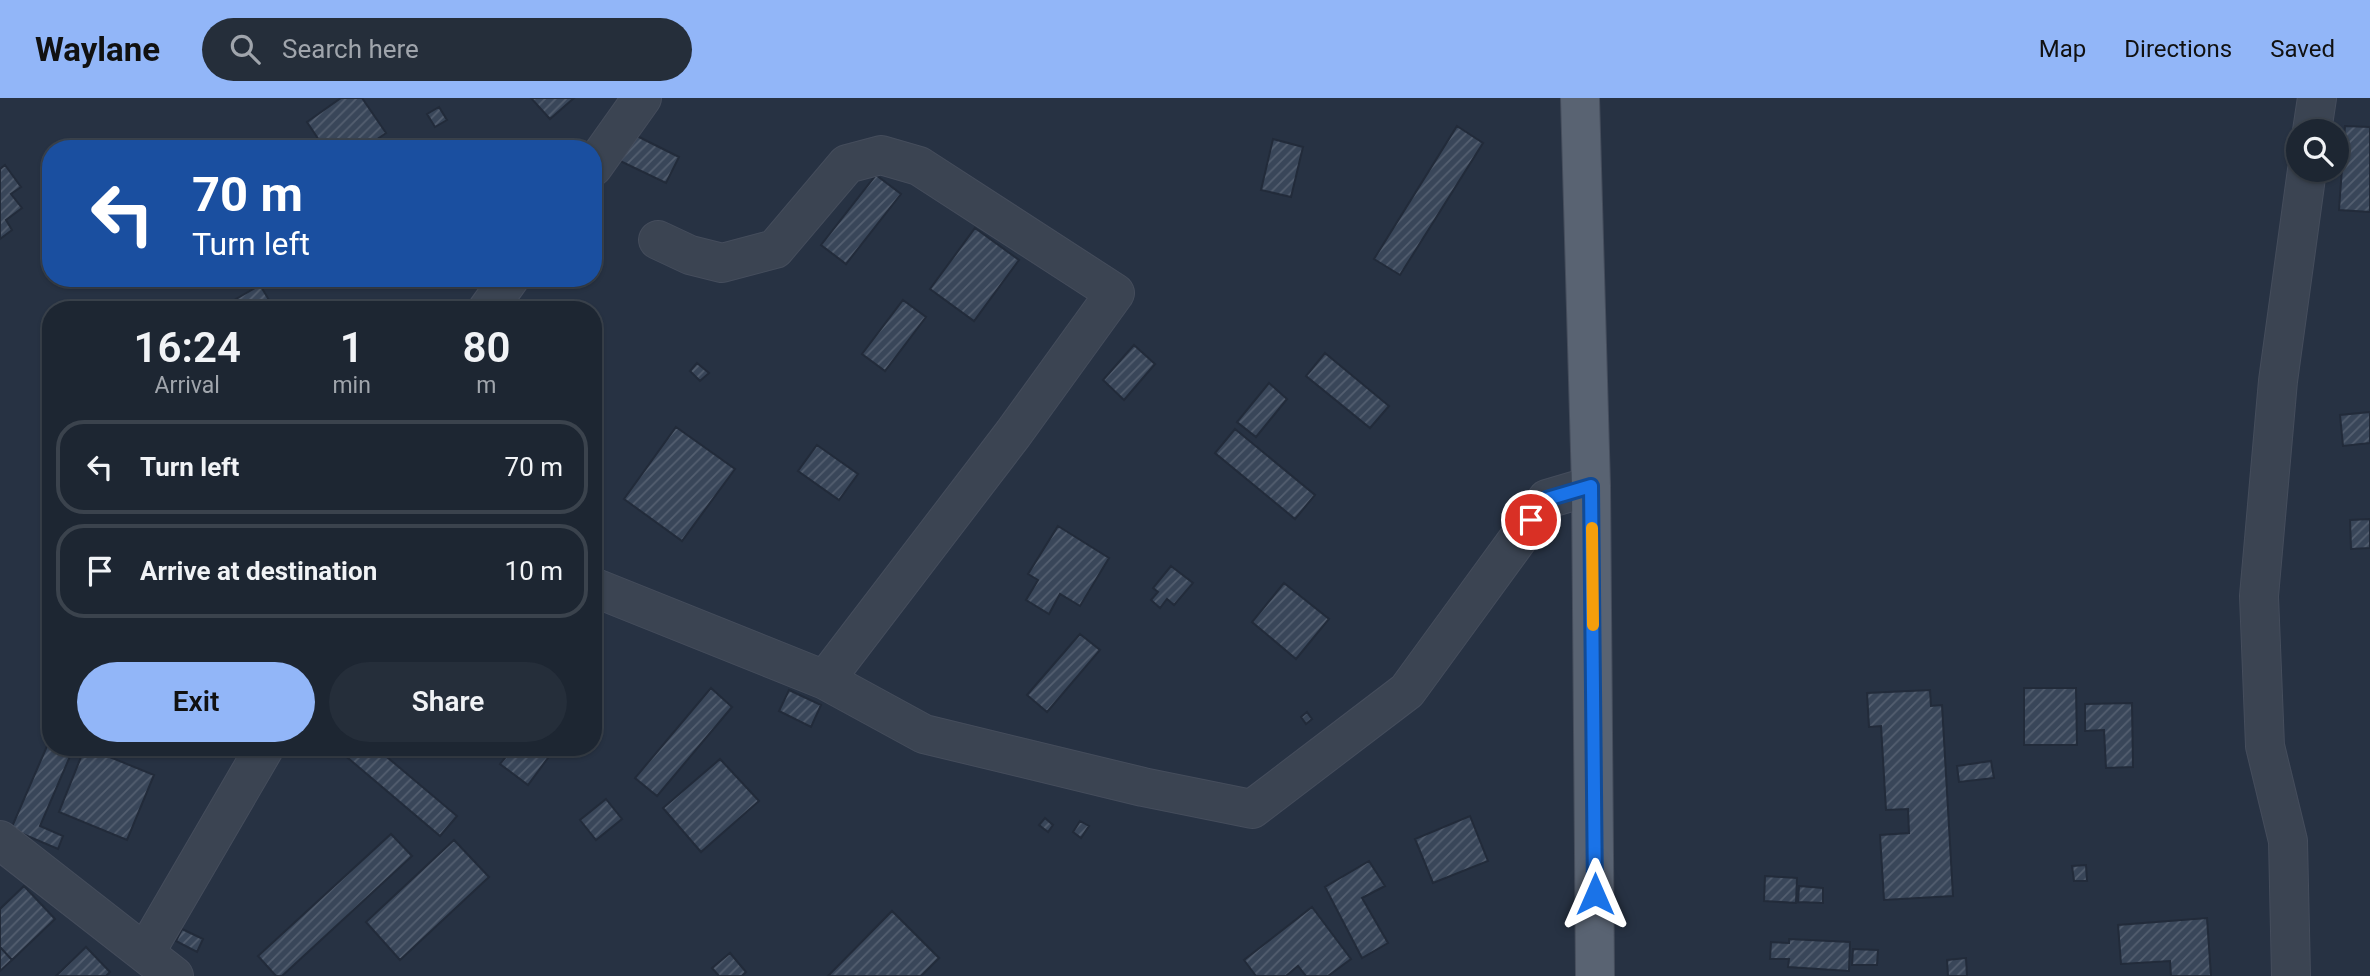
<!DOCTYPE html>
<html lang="en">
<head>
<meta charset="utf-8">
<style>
  :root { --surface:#1d2632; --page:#252e3a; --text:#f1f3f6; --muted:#a0a5ac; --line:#3b434d; --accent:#92b6f8 }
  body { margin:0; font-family:Roboto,sans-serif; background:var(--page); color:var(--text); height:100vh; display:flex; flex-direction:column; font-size:26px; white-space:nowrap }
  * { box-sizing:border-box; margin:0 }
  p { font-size:23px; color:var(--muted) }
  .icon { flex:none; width:38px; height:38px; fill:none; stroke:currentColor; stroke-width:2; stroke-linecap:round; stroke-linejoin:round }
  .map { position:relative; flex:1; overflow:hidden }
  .drawer { position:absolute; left:42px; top:203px; width:560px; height:455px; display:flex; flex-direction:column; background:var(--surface); border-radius:28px; box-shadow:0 2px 5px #0004,0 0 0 2px var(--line) }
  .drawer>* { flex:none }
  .top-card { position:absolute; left:42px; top:42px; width:560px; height:147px; border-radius:28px; box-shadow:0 2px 5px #0004,0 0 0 2px var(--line); background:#1a4fa0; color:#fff; overflow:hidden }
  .fabs { position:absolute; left:2286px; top:21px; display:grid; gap:14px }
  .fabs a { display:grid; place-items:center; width:63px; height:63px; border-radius:50%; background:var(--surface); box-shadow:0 2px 5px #0004,0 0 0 2px var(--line); font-size:35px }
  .pin { position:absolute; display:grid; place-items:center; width:60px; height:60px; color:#fff; margin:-30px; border:4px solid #fff; border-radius:50%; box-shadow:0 2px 7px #0007 }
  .me { position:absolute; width:77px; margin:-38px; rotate:0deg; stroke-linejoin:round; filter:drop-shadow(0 0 5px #0008) }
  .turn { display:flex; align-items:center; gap:24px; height:147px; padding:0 35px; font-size:32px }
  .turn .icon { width:91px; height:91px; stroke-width:2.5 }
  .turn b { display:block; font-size:49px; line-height:60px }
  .eta { display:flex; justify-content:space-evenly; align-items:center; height:119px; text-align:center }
  .eta b { font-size:42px; font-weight:600; line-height:49px }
  .cta { display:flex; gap:14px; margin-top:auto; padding:14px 35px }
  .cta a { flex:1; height:80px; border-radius:42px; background:var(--accent); color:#111; font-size:28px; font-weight:600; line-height:80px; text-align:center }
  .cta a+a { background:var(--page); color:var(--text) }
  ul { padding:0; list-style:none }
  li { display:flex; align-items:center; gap:21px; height:94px; margin:0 14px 10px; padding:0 21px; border:4px solid var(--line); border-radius:28px }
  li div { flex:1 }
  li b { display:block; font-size:26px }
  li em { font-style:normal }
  header { display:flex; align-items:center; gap:42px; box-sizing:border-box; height:98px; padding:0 35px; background:var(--accent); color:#111 }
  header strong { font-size:33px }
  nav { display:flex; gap:38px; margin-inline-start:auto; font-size:24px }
  .search { width:490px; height:63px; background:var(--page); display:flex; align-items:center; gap:18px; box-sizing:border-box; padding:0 24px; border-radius:38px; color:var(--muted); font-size:26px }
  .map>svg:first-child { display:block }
  .building { fill:url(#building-hatch); stroke:#222b3a; stroke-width:2 }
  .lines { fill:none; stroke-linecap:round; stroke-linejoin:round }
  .minor-casing { stroke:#454d5c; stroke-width:40 }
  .major-casing { stroke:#454d5c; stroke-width:40 }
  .minor { stroke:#3b4452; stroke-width:38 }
  .major { stroke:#596372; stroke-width:38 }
  .route-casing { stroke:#114b97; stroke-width:18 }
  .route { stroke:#1a73e8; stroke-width:12 }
  .slow { stroke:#f59e0b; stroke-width:12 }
</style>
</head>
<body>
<header>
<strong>Waylane</strong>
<div class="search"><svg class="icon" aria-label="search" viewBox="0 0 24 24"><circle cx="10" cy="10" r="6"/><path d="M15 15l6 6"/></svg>Search here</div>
<nav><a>Map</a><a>Directions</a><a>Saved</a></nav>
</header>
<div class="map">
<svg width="2370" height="878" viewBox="0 0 2370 878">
  <defs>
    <pattern id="building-hatch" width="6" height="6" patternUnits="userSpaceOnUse" patternTransform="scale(1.75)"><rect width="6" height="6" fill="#394659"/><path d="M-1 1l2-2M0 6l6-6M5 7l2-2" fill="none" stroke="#545f70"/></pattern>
  </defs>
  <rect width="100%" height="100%" fill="#273243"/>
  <path class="building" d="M341,0H362L386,35L363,51H325L307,24Z
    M531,0H574L550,21Z
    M439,9L447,22L435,29L427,16Z
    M1457,28L1483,45L1400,177L1374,161Z
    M2345,28L2370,29V114L2339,112Z
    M629,34L679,59L666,85L616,61Z
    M1273,41L1303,49L1291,99L1261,92Z
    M5,67L21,89L11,96L22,110L6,122L12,132L0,141V71Z
    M876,77L901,96L846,166L821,147Z
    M975,130L1019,162L974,223L930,191Z
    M260,187L275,212H227L224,208Z
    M903,202L926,219L885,273L862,256Z
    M1134,247L1155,266L1124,302L1103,282Z
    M1325,255L1389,308L1370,330L1306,278Z
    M697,265L709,275L700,283L690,273Z
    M1269,285L1287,301L1256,339L1237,324Z
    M2370,314V345L2343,348L2340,317Z
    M676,329L735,371L682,443L624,401Z
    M1235,331L1315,397L1295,421L1215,355Z
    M817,347L858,376L839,402L798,373Z
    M2370,421V450L2351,451L2350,422Z
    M1058,428L1109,460L1080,508L1060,496L1049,516L1026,502L1038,482L1028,476Z
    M1171,468L1193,485L1174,507L1167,501L1160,510L1151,502L1158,494L1153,490Z
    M1284,485L1329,521L1296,561L1252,524Z
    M51,500V536L45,535Z
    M1080,536L1100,552L1047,614L1027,597Z
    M711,590L732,609L657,698L635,680Z
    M2024,590H2076L2077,647H2024Z
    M789,592L821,607L811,629L779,613Z
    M1930,592L1931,608L1942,607L1953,798L1884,802L1880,737L1909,735L1908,711L1886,712L1881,628L1869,629L1867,595Z
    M2132,605L2133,669L2106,670L2104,632L2085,633V606Z
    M1307,614L1312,621L1306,626L1301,619Z
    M51,639V649H74L40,728L63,738L58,751L11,731Z
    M85,649L154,677L127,742L59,714Z
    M335,649H375L457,718L440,738Z
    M514,649H556L528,687L500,666Z
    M720,661L759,703L701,754L663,710Z
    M1991,663L1994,680L1959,684L1957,668Z
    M606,701L622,721L596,742L580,722Z
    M1470,718L1488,763L1433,785L1415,741Z
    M1045,720L1053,727L1048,734L1039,727Z
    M1080,723L1089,728L1081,740L1073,734Z
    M391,736L412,758L282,878H276L258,858Z
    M454,742L489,779L400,862L366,824Z
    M1369,763L1385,788L1362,800L1388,845L1362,860L1325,789Z
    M2086,767L2087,783H2074L2072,768Z
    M1765,778L1797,780L1796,805L1764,803Z
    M24,788L55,821L12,862L0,849V811Z
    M1799,788L1823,790V805L1798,804Z
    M1312,809L1351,861L1328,878H1306L1298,868L1286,878H1256L1244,862Z
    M892,813L939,860L921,878H828Z
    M2207,820L2211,878H2171L2170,863L2121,866L2118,827Z
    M182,831L203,841L197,854L176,843Z
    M1789,841L1850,844L1849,873L1788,869L1789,861H1770L1771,844L1789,845Z
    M0,849L12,862L0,873Z
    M86,849L110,874L106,878H56Z
    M1853,851L1878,852L1877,867H1852Z
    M730,855L746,874L742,878H719L712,870Z
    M1966,860L1967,878H1948L1947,862Z"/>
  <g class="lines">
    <defs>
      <path id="minor" d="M2312,33L2317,0
        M593,69L642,0
        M658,142L690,157L722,165L775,151L847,66L881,57L919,68L1115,195L1013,336L825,582
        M487,212L510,180
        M593,489L825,582L924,636L1143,689L1252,711L1407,593L1547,401L1591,388
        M0,742L174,878
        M145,855L265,649
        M2291,878L2288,743L2265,648L2259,498L2278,283L2307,72"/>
      <path id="major" d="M1580,0L1591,388L1595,878"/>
    </defs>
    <use href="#minor" class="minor-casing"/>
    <use href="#major" class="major-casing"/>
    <use href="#minor" class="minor"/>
    <use href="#major" class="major"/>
  </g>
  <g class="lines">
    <defs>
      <path id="route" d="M1531,422L1547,401L1591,388L1595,796"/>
    </defs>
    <use href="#route" class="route-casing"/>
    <use href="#route" class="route"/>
    <path class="slow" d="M1592,430L1593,527"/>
  </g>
</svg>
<div class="fabs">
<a><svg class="icon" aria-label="search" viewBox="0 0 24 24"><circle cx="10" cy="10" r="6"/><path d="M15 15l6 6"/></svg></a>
</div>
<div class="pin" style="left:1531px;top:422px;background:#d93025"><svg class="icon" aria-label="arrive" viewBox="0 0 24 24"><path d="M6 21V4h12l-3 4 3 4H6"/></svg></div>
<svg class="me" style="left:1595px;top:796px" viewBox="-20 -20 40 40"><path d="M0-17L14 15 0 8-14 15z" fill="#1a73e8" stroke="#fff" stroke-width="4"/></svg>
<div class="top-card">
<div class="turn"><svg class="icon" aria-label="left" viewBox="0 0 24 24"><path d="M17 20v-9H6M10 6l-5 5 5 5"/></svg><div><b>70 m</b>Turn left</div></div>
</div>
<section class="drawer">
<div class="eta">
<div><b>16:24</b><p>Arrival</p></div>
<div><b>1</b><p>min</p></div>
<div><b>80</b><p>m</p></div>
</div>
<ul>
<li><svg class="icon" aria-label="left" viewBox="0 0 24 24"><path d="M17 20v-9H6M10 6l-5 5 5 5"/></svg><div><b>Turn left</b></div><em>70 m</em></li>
<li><svg class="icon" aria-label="arrive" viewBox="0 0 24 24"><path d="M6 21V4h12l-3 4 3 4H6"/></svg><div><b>Arrive at destination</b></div><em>10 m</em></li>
</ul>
<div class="cta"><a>Exit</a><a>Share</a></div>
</section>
</div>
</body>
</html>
